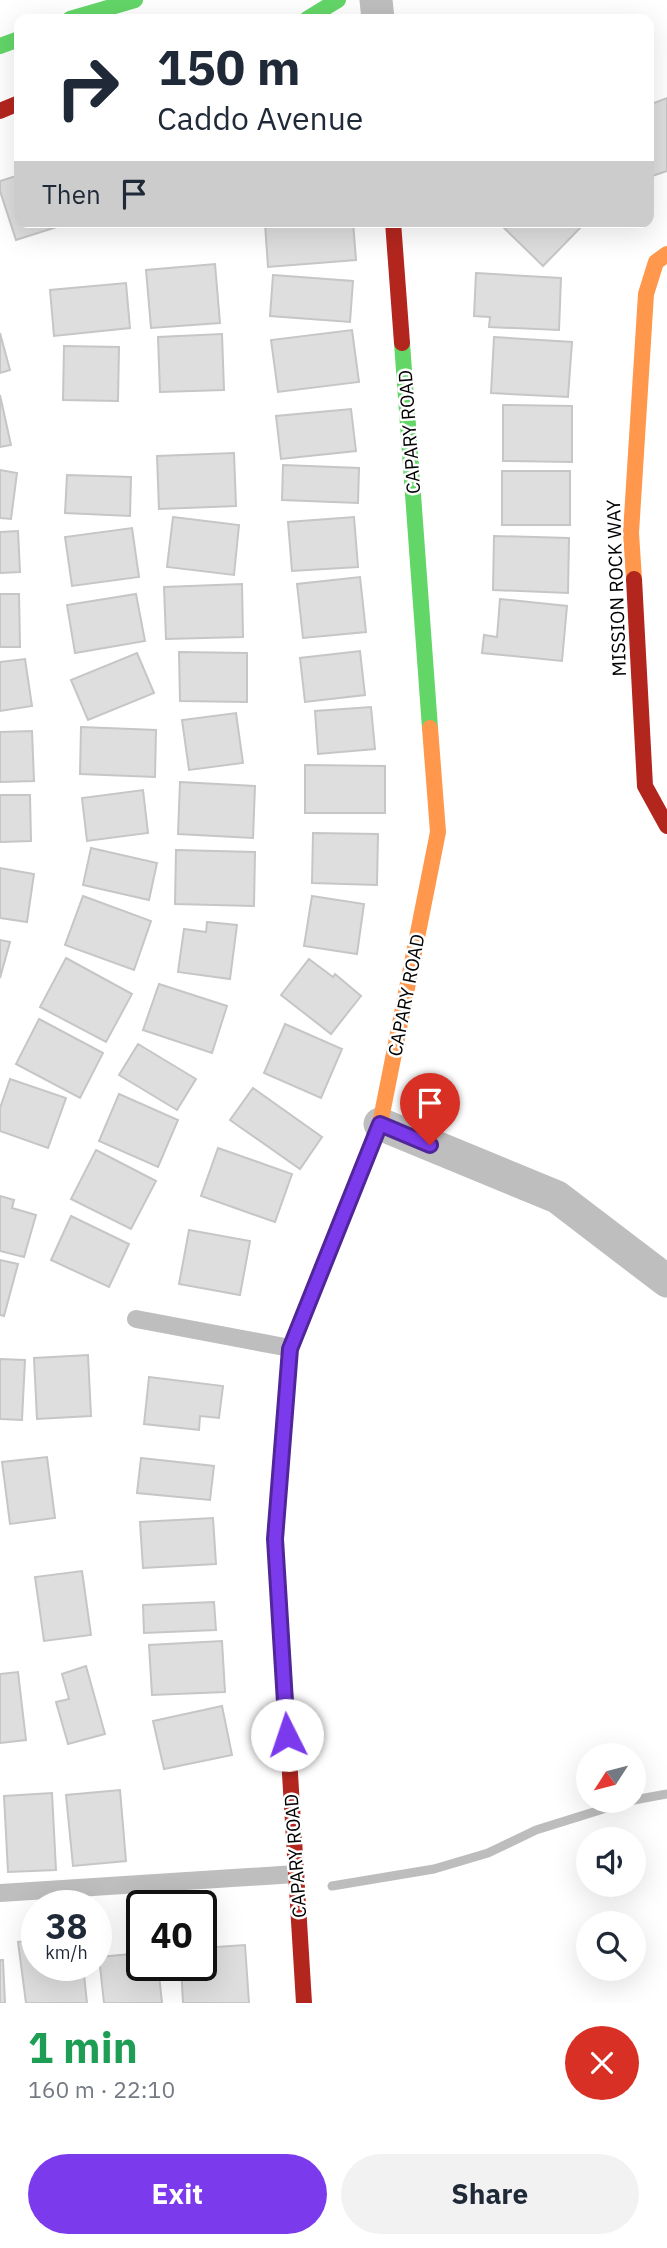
<!DOCTYPE html>
<html lang="en">
<head>
<meta charset="utf-8">
<style>
  :root { --surface:#fff; --page:#f2f2f3; --text:#1f2937; --muted:#747a83; --accent:#7c3aed }
  body { margin:0; font-family:"IBM Plex Sans",sans-serif; background:var(--page); color:var(--text); height:100vh; display:flex; flex-direction:column; font-size:26px; white-space:nowrap }
  * { box-sizing:border-box; margin:0 }
  p { font-size:23px; color:var(--muted) }
  .icon { flex:none; width:38px; height:38px; fill:none; stroke:currentColor; stroke-width:2; stroke-linecap:round; stroke-linejoin:round }
  .map { position:relative; height:2003px; overflow:hidden }
  .panel { display:flex; flex-direction:column; background:var(--surface); flex:1 }
  .panel>* { flex:none }
  .hud { position:absolute; left:14px; top:14px; width:640px; height:214px; border-radius:14px; box-shadow:0 7px 28px #0002; background:#fff; color:var(--text); overflow:hidden }
  .needle { width:46px; rotate:234deg }
  .buttons { position:absolute; left:576px; top:1743px; display:grid; gap:14px }
  .buttons a { display:grid; place-items:center; width:70px; height:70px; border-radius:50%; background:var(--surface); box-shadow:0 7px 28px #0002; font-size:35px }
  .speed { position:absolute; left:21px; top:1890px; display:flex; gap:14px; font-size:35px; font-weight:700; text-align:center }
  .speed>* { display:grid; place-content:center; width:91px; height:91px; border-radius:50%; background:var(--surface); box-shadow:0 7px 28px #0002; line-height:1 }
  .speed small { font-size:18px; font-weight:400 }
  .speed .limit { border:4px solid #111; border-radius:10px; background:#fff; color:#111 }
  .pin { position:absolute; display:grid; place-items:center; width:60px; height:60px; color:#fff; margin:-72px -30px; border-radius:50% 50% 50% 0; rotate:-45deg; box-shadow:0 0 7px #0007 }
  .pin .icon { rotate:45deg }
  .me { position:absolute; width:77px; margin:-38px; rotate:356deg; stroke-linejoin:round; filter:drop-shadow(0 0 5px #0008) }
  .turn { display:flex; align-items:center; gap:24px; height:147px; padding:0 28px; font-size:32px }
  .turn .icon { width:91px; height:91px; stroke-width:2.5 }
  .turn b { display:block; font-size:49px; line-height:60px }
  .then { display:flex; align-items:center; height:66px; padding:0 28px; background:#0003; gap:14px; font-size:26px }
  .round { display:grid; place-items:center; flex:none; width:74px; height:74px; border-radius:37px; background:var(--page) }
  .head { display:flex; align-items:center; justify-content:space-between; height:119px; padding:0 28px }
  h1 { font-size:42px; font-weight:700; line-height:52px; color:#1e9e55 }
  .primary-button { display:flex; gap:14px; margin-top:auto; padding:14px 28px }
  .primary-button a { flex:1; height:80px; border-radius:42px; background:var(--accent); color:#fff; font-size:28px; font-weight:700; line-height:80px; text-align:center }
  .primary-button a+a { background:var(--page); color:var(--text) }
  .map>svg:first-child { display:block }
  .lines { fill:none; stroke-linecap:round; stroke-linejoin:round }
  .stream { stroke:#bdbdbd; stroke-width:9 }
  .building { fill:#dedede; stroke:#c6c6c6; stroke-width:2 }
  .lane { stroke:#bebebe; stroke-width:18 }
  .street { stroke:#bebebe; stroke-width:33 }
  .fast { stroke:#63d668; stroke-width:16 }
  .slow { stroke:#ff974d; stroke-width:16 }
  .jam { stroke:#b3261e; stroke-width:16 }
  .route-casing { stroke:#51269a; stroke-width:18 }
  .route { stroke:#7c3aed; stroke-width:12 }
  .labels { text-anchor:middle; dominant-baseline:central; stroke-width:5; stroke-linejoin:round; paint-order:stroke }
  .street-label { font-size:19px; fill:#000; stroke:#fff }
</style>
</head>
<body>
<div class="map">
<svg width="667" height="2003" viewBox="0 0 667 2003">
  <rect width="100%" height="100%" fill="#fff"/>
  <g class="lines">
    <path class="stream" d="M634,1800L667,1794
      M332,1886L434,1869L488,1853L536,1830L629,1801"/>
  </g>
  <path class="building" d="M667,98V171L649,177V105Z
    M19,175V222L66,224L16,240L0,191V181Z
    M281,222H353L356,260L268,267L265,224Z
    M498,222H578L582,226L543,266Z
    M215,264L220,323L151,328L146,270Z
    M476,273L561,278L559,330L489,327L490,317L474,316Z
    M273,275L353,281L350,322L270,316Z
    M126,283L130,328L54,336L50,290Z
    M352,330L359,382L278,392L271,340Z
    M0,333L10,370L0,373Z
    M222,334L224,390L160,392L158,337Z
    M494,337L572,342L568,397L491,393Z
    M64,346L119,347L118,401L63,400Z
    M0,395L11,445L0,447Z
    M503,405L572,406V462L503,461Z
    M351,409L356,451L281,459L276,416Z
    M234,453L236,506L159,509L157,456Z
    M283,465L359,468L358,503L282,500Z
    M0,470L17,473L11,519L0,518Z
    M502,471H570V525H502Z
    M67,475L131,477L130,516L65,513Z
    M173,517L239,525L234,575L167,567Z
    M354,517L358,567L292,571L288,522Z
    M132,528L139,577L72,586L65,537Z
    M18,531L20,572L0,573V532Z
    M494,536L569,538L568,593L493,590Z
    M360,577L366,632L303,638L297,584Z
    M242,584L243,637L166,639L164,587Z
    M0,594H19L20,647H0Z
    M136,594L145,641L75,653L67,605Z
    M500,599L567,606L562,661L482,653L484,635L497,637Z
    M360,651L365,695L305,702L300,658Z
    M179,652L247,653V702L180,701Z
    M137,653L154,693L88,720L71,680Z
    M25,659L32,706L0,711V662Z
    M371,707L375,749L318,754L315,711Z
    M236,713L243,763L189,770L182,720Z
    M81,727L156,730L155,777L80,774Z
    M32,731L34,781L0,782V732Z
    M305,765L385,766V813H305Z
    M180,782L255,786L253,838L178,834Z
    M143,790L148,833L87,841L82,798Z
    M0,795H30L31,841L0,842Z
    M313,833L378,834L377,885L312,883Z
    M91,848L157,863L149,900L83,885Z
    M176,850L255,852L254,906L175,904Z
    M0,868L34,874L27,922L0,918Z
    M83,896L151,921L134,970L65,945Z
    M312,896L364,904L357,954L304,946Z
    M207,922L237,925L230,979L178,972L184,929L206,932Z
    M0,940L10,942L0,978Z
    M66,958L132,994L106,1042L40,1007Z
    M309,959L333,977L335,974L361,996L331,1034L281,995Z
    M159,984L227,1006L212,1053L143,1030Z
    M39,1019L103,1053L80,1098L16,1064Z
    M285,1024L342,1049L321,1098L264,1073Z
    M138,1044L196,1079L177,1110L119,1075Z
    M10,1079L66,1098L48,1148L0,1131V1108Z
    M253,1088L322,1137L300,1169L230,1120Z
    M119,1094L178,1120L158,1167L99,1141Z
    M218,1148L292,1174L275,1222L201,1196Z
    M96,1150L156,1181L131,1229L71,1199Z
    M0,1196L14,1200L12,1208L36,1215L24,1257L0,1251Z
    M71,1216L129,1244L109,1287L51,1260Z
    M189,1230L250,1241L240,1295L179,1284Z
    M0,1260L18,1264L4,1316L0,1315Z
    M88,1355L91,1416L37,1419L34,1358Z
    M0,1359L25,1360L22,1420L0,1419Z
    M149,1377L223,1386L219,1418L200,1416L199,1430L144,1424Z
    M47,1457L55,1518L10,1524L2,1462Z
    M141,1458L214,1466L210,1500L137,1493Z
    M213,1518L216,1564L143,1568L140,1522Z
    M82,1571L91,1635L44,1641L35,1577Z
    M214,1602L216,1630L144,1633L143,1605Z
    M222,1641L225,1692L152,1695L149,1645Z
    M86,1666L105,1734L68,1744L56,1702L69,1699L62,1674Z
    M18,1672L26,1740L0,1743V1674Z
    M222,1706L232,1755L164,1769L153,1721Z
    M120,1790L126,1861L73,1866L66,1795Z
    M52,1793L56,1870L8,1872L4,1796Z
    M37,1940V1965H83L87,2003H26L18,1942Z
    M245,1945L249,2003H183L181,1965H201V1948Z
    M142,1953V1965H158L162,2003H104L99,1957Z
    M0,1960H3L5,2003H0Z"/>
  <g class="lines">
    <path class="lane" d="M136,1319L290,1348
      M0,1893L296,1874"/>
    <path class="street" d="M376,0L378,19
      M380,1124L557,1197L667,1281"/>
    <path class="fast" d="M70,19L135,0
      M307,19L338,0
      M0,46L19,39
      M402,343L430,728
      M285,1692L275,1539L290,1348L304,1313"/>
    <path class="slow" d="M634,579L631,533L646,294L656,262L667,254
      M304,1313L380,1124L438,832L430,728"/>
    <path class="jam" d="M0,111L19,103
      M393,222L402,343
      M634,579L645,786L667,826
      M285,1692L304,2003"/>
  </g>
  <g class="lines">
    <defs>
      <path id="route" d="M287,1735L275,1539L290,1349L380,1124L430,1145"/>
    </defs>
    <use href="#route" class="route-casing"/>
    <use href="#route" class="route"/>
  </g>
  <g class="labels">
    <g class="street-label">
      <text transform="translate(409 432) rotate(-94)">CAPARY ROAD</text>
      <text transform="translate(616 588) rotate(-92)">MISSION ROCK WAY</text>
      <text transform="translate(406 995) rotate(-79)">CAPARY ROAD</text>
      <text transform="translate(295 1856) rotate(-94)">CAPARY ROAD</text>
    </g>
  </g>
</svg>
<div class="buttons">
<a><svg class="needle" viewBox="-14 -14 28 28"><path d="M0-13l5 13h-10z" fill="#e53935"/><path d="M0 13l5-13h-10z" fill="#747a83"/></svg></a>
<a><svg class="icon" aria-label="sound" viewBox="0 0 24 24"><path d="M4 9h4l5-4v14l-5-4H4zM17 9q2 3 0 6"/></svg></a>
<a><svg class="icon" aria-label="search" viewBox="0 0 24 24"><circle cx="10" cy="10" r="6"/><path d="M15 15l6 6"/></svg></a>
</div>
<div class="speed"><div>38<small>km/h</small></div><div class="limit">40</div></div>
<div class="pin" style="left:430px;top:1145px;background:#d93025"><svg class="icon" aria-label="arrive" viewBox="0 0 24 24"><path d="M6 21V4h12l-3 4 3 4H6"/></svg></div>
<svg class="me" style="left:287px;top:1735px" viewBox="-20 -20 40 40"><circle r="19" fill="#fff"/><path d="M0-13L10 11 0 6-10 11z" fill="#7c3aed"/></svg>
<div class="hud">
<div class="turn"><svg class="icon" aria-label="right" viewBox="0 0 24 24"><path d="M7 20v-9h11M14 6l5 5-5 5"/></svg><div><b>150 m</b>Caddo Avenue</div></div>
<div class="then">Then<svg class="icon" aria-label="arrive" viewBox="0 0 24 24"><path d="M6 21V4h12l-3 4 3 4H6"/></svg></div>
</div>
</div>
<section class="panel">
<div class="head"><div><h1>1 min</h1><p>160 m · 22:10</p></div><a class="round" style="background:#d93025;color:#fff"><svg class="icon" aria-label="close" viewBox="0 0 24 24"><path d="M6 6l12 12M18 6L6 18"/></svg></a></div>
<div class="primary-button"><a>Exit</a><a>Share</a></div>
</section>
</body>
</html>
